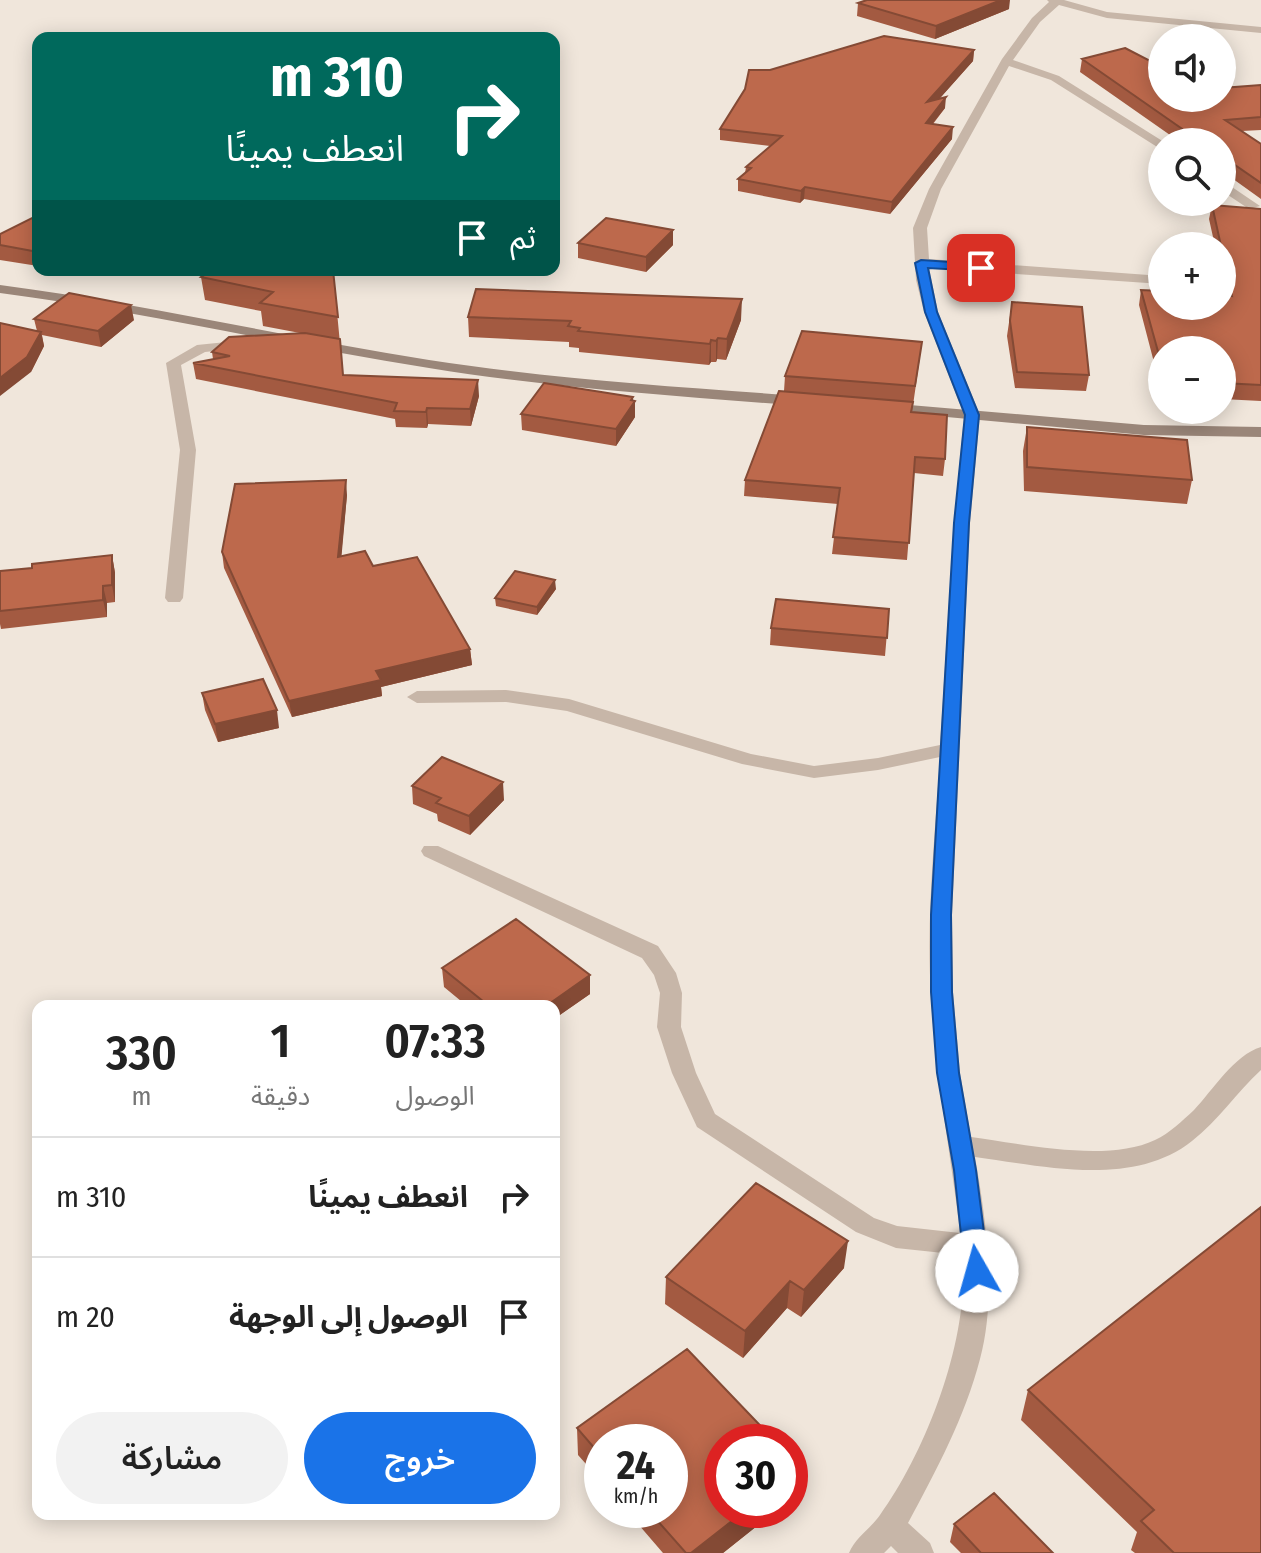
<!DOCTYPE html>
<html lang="ar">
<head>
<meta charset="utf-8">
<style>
  body { margin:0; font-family:"Fira Sans Condensed","Noto Sans Arabic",sans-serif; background:#f2f2f2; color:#222; direction:rtl; height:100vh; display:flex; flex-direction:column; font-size:30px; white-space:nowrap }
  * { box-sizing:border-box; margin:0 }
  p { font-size:26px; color:#767676 }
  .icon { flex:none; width:44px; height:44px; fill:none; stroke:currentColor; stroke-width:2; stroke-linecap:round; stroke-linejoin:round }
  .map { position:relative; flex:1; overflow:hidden; direction:ltr }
  .side { position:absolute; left:32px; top:1000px; width:528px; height:520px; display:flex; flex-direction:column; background:#fff; border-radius:16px; box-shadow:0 4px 20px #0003; direction:rtl }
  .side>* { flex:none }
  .hud { position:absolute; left:32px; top:32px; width:528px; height:244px; border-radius:16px; box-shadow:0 4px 20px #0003; direction:rtl; background:#00695c; color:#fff; overflow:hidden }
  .controls { position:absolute; left:1148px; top:24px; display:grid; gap:16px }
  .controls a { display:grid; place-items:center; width:88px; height:88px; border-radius:50%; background:#fff; box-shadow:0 4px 20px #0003; font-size:40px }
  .speed { position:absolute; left:584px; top:1424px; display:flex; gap:16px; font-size:40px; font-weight:700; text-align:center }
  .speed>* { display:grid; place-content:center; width:104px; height:104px; border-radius:50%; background:#fff; box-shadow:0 4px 20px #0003; line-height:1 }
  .speed small { font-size:20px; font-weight:400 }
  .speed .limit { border:12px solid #d22; background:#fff; color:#111 }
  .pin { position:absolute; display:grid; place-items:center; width:68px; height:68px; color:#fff; margin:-34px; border-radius:16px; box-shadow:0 4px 12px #0006 }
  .me { position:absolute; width:88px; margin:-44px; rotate:353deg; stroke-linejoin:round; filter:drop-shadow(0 0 6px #0008) }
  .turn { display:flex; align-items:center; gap:28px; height:168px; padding:0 24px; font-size:36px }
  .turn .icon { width:104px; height:104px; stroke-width:2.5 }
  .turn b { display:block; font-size:56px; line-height:68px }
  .then { display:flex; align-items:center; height:76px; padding:0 24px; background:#0003; gap:16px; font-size:30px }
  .eta { display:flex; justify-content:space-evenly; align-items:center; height:136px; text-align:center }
  .eta b { font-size:48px; font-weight:600; line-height:56px }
  .primary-button { display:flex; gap:16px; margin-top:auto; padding:16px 24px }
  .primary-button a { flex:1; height:92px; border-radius:48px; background:#1a73e8; color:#fff; font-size:32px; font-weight:600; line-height:92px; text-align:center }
  .primary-button a+a { background:#f2f2f2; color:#222 }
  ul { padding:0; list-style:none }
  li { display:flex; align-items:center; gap:24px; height:120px; padding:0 24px; border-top:2px solid #e0e0e0 }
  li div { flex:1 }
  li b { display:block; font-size:30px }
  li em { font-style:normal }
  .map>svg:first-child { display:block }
</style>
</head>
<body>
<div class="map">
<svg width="1261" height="1553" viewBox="0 0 1261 1553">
  <rect width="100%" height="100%" fill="#f0e6db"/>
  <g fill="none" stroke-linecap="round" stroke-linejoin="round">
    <path fill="#c7b6a8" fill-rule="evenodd" d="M1047 0H1064L1107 12 1261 27V33L1107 18 1059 5 1040 22 1013 60 1059 76 1164 142 1162 150 1051 80 1009 66 941 189 927 228 929 259 1162 276V284L929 268 938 312 980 415 970 523 952 915 953 992 960 1073 971 1137C1023 1144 1107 1163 1155 1140 1170 1133 1182 1121 1194 1110 1213 1090 1234 1055 1261 1047V1070C1237 1092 1218 1121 1192 1141 1133 1188 1043 1166 975 1157 986 1219 997 1297 980 1359 965 1417 936 1471 908 1523L930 1543 934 1553H898L891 1546 884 1553H849C856 1537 870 1529 880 1515 927 1450 971 1335 962 1255L896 1248 856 1232 697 1127 672 1073 657 1027 660 993 654 975 642 958 424 856 421 851 424 846H438L658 946 676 973 682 993 681 1027 696 1073 715 1114 874 1218 897 1226 960 1233C951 1153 935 1076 931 996 926 917 935 836 940 757L878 770 814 778 742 764 567 711 506 702 417 703 407 697 417 691 506 690 569 699 751 754 814 766 878 758 940 745 954 523 964 415 924 312 916 280 913 228 929 189 1002 59 1032 18 1049 2Z
      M1222 182 1226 183 1260 206 1249 209 1222 191Z
      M246 340 251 341V347L205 352 181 365 196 450 183 598 180 602H168L165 598 180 450 166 363 197 345Z"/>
    <path fill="#9a8679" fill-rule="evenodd" d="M0 285C144 304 286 337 429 360 552 379 677 387 802 396L810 401 802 406C677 396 552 388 429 368 285 345 144 312 0 293Z
      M886 403 1144 425 1261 427V437L1144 435 881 411V405Z"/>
  </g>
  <path fill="#a35a41" d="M858 3 1009 9 935 39 857 16Z
    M974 50 973 61 939 99 945 108 933 124 952 139 890 214 804 199 800 203 738 191V179L745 173 746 167 770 146 720 140V129L770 70Z
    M1082 59 1162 98 1261 85V130L1242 131 1261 144V199L1222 171V142H1180L1080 72Z
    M1212 205 1261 209V401L1222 399V350H1162V393L1139 305 1141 290 1225 295 1222 279V246H1215L1209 219Z
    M38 215V266L0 260V234Z
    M578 243 673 245 646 272 578 258Z
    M333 270 343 375 479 396 471 426 428 424 427 428 396 427 395 419 196 379 193 363 213 359 212 352 300 333 263 326 261 311 205 300 201 277Z
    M1012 302 1089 375 1086 391 1015 388 1007 336Z
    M468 317 741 320 726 360 717 359 716 362H711L709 365 579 352V348L569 347V342L469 337Z
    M34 319 134 320 101 347 42 335 44 346 31 372 37 331Z
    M920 357 912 412 945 459 943 476 914 473 907 560 832 554 838 504 744 496 745 480 784 391 785 376Z
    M633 400 635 417 616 446 522 430 521 414Z
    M1027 427 1192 480 1187 504 1024 491 1023 451Z
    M347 495 341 556 373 566 470 649 472 665 381 687 382 696 292 717 224 568 222 552Z
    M112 555 115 573V602L107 603V617L1 629 0 624V571L32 568Z
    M556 589 537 615 496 606 495 598Z
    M889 609 885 656 770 645 771 628Z
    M202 693 279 728 218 742 205 710Z
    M412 786 504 800 470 835 438 821 437 814 413 804Z
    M442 968 590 994 554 1019V1006H467L444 987Z
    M844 1268 801 1317 787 1308 743 1358 665 1304 666 1277Z
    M687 1349 776 1442H722V1510H777L723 1553H663L626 1510H670V1442H602V1482L578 1455 577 1428Z
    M1028 1390 1261 1553H1135L1131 1550 1137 1532 1021 1420Z
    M954 1524 1053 1553H961L950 1542Z"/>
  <path fill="#844a35" d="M1000 0H1010L1009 9 935 39 936 26Z
    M974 50 973 61 926 114 927 102Z
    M946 97 945 108 924 134 926 123Z
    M953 127 952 139 890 214 892 202Z
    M805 187 804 199 800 203 801 191Z
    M673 230V245L646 272V257Z
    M742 299 741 320 726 360 727 339Z
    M131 305 134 320 101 347 98 331Z
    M41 332 44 346 31 372 0 396V378Z
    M718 338 717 359 716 362V341Z
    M711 340V362L709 365 710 344Z
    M478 380 479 396 471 426 470 409Z
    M633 397V405L635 401V417L616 446V429Z
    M427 408 428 424 427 428 426 412Z
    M346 480 347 495 340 573 338 557Z
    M112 555 115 573V602L112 585Z
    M555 580 556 589 537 615V607Z
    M103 586 107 603V617L103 600Z
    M470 649 472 665 381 687 382 696 292 717 289 701 376 671Z
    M277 710 279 728 218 742 215 724Z
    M503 782 504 800 470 835 469 816Z
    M590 975V994L554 1019V1006H546Z
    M848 1241 844 1268 801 1317 804 1290Z
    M790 1281 787 1308 743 1358 745 1331Z
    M800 1468 798 1494 790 1500V1476Z
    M746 1510H777L723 1553H691Z"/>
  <path fill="#bd694c" stroke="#844a35" stroke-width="2" d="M867 0H1001L936 26 858 3Z
    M884 36 974 50 927 102 946 97 926 123 953 127 892 202 805 187 801 191 738 179 751 168 746 167 782 136 720 129 745 89 749 70H770Z
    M1125 48 1162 67V98H1222V88L1261 85V117L1225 120 1261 144V183L1222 156V142H1201L1082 59Z
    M1212 205 1261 209V385L1222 383V350H1162V366L1141 290 1162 291V306H1222V295L1232 296Z
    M38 215V252L0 245V234Z
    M606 218 673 230 646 257 578 243Z
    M211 270H333L338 317 260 303 273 292 201 277Z
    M476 289 742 299 727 339 718 338 716 341 711 340 710 344 578 331 580 328 568 326 571 321 468 317Z
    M69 293 131 305 98 331 34 319Z
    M1012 302 1082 307 1089 375 1017 372 1010 321Z
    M0 323 41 332 27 357 0 378Z
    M802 331 922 342 915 386 785 376Z
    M305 333 340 339 343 375 478 380 470 409 427 408 426 412 394 411 397 403 193 363 230 356 212 352 229 337Z
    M544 383 633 397 631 400 635 401 616 429 521 414Z
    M779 391 913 402 911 412 947 415 945 459 915 457 909 543 833 537 840 488 745 480Z
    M1027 427 1187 440 1192 480 1027 467Z
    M346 480 338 557 365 551 373 566 417 557 470 649 376 671 381 680 289 701 222 552 235 484Z
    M112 555V585L103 586V600L0 611V571L32 568V564Z
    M515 571 555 580 537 607 495 598Z
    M776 599 889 609 887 638 771 628Z
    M263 679 277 710 215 724 202 693Z
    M442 757 503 782 469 816 436 803 441 798 412 786Z
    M516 919 590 975 546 1006H489L442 968Z
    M756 1183 848 1241 804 1290 790 1281 745 1331 666 1277Z
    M1261 1207V1553H1174L1141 1521 1154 1510 1028 1390Z
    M687 1349 776 1442H722V1510H746L691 1553H686L648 1510H670V1442H602V1457L577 1428Z
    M790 1457 800 1468 790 1476Z
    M994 1493 1053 1553H981L954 1524Z"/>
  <path fill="#1a73e8" stroke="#114b97" stroke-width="2" d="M921 260 981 264 987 268 981 271 928 268 937 312 979 415 969 523 951 915 952 992 959 1073 976 1170 989 1271 986 1278 977 1281 969 1278 965 1271 954 1170 937 1073 931 992V915L954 523 965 415 925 312 915 263Z"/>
</svg>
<div class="controls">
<a><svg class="icon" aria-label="sound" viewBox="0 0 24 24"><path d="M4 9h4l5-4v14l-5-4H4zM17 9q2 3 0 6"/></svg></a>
<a><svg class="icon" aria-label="search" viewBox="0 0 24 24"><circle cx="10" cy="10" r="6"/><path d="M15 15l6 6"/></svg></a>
<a>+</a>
<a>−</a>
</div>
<div class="speed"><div>24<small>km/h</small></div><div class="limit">30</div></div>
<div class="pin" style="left:981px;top:268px;background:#d93025"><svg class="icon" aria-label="arrive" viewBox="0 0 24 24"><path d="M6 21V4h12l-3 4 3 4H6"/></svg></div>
<svg class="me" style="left:977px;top:1271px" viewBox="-20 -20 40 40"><circle r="19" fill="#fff"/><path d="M0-13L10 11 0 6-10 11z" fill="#1a73e8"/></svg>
<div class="hud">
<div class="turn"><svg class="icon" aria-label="right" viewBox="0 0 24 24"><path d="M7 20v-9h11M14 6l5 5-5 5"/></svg><div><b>310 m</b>انعطف يمينًا</div></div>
<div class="then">ثم<svg class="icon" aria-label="arrive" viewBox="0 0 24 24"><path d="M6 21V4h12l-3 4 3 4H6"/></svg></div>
</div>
<section class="side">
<div class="eta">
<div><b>07:33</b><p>الوصول</p></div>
<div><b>1</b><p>دقيقة</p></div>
<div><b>330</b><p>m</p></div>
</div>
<ul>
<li><svg class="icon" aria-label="right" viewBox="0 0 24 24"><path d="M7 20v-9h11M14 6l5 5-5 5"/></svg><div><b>انعطف يمينًا</b></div><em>310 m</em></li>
<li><svg class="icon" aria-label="arrive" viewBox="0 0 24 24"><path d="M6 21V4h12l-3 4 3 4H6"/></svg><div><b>الوصول إلى الوجهة</b></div><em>20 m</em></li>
</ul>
<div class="primary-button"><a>خروج</a><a>مشاركة</a></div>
</section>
</div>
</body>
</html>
